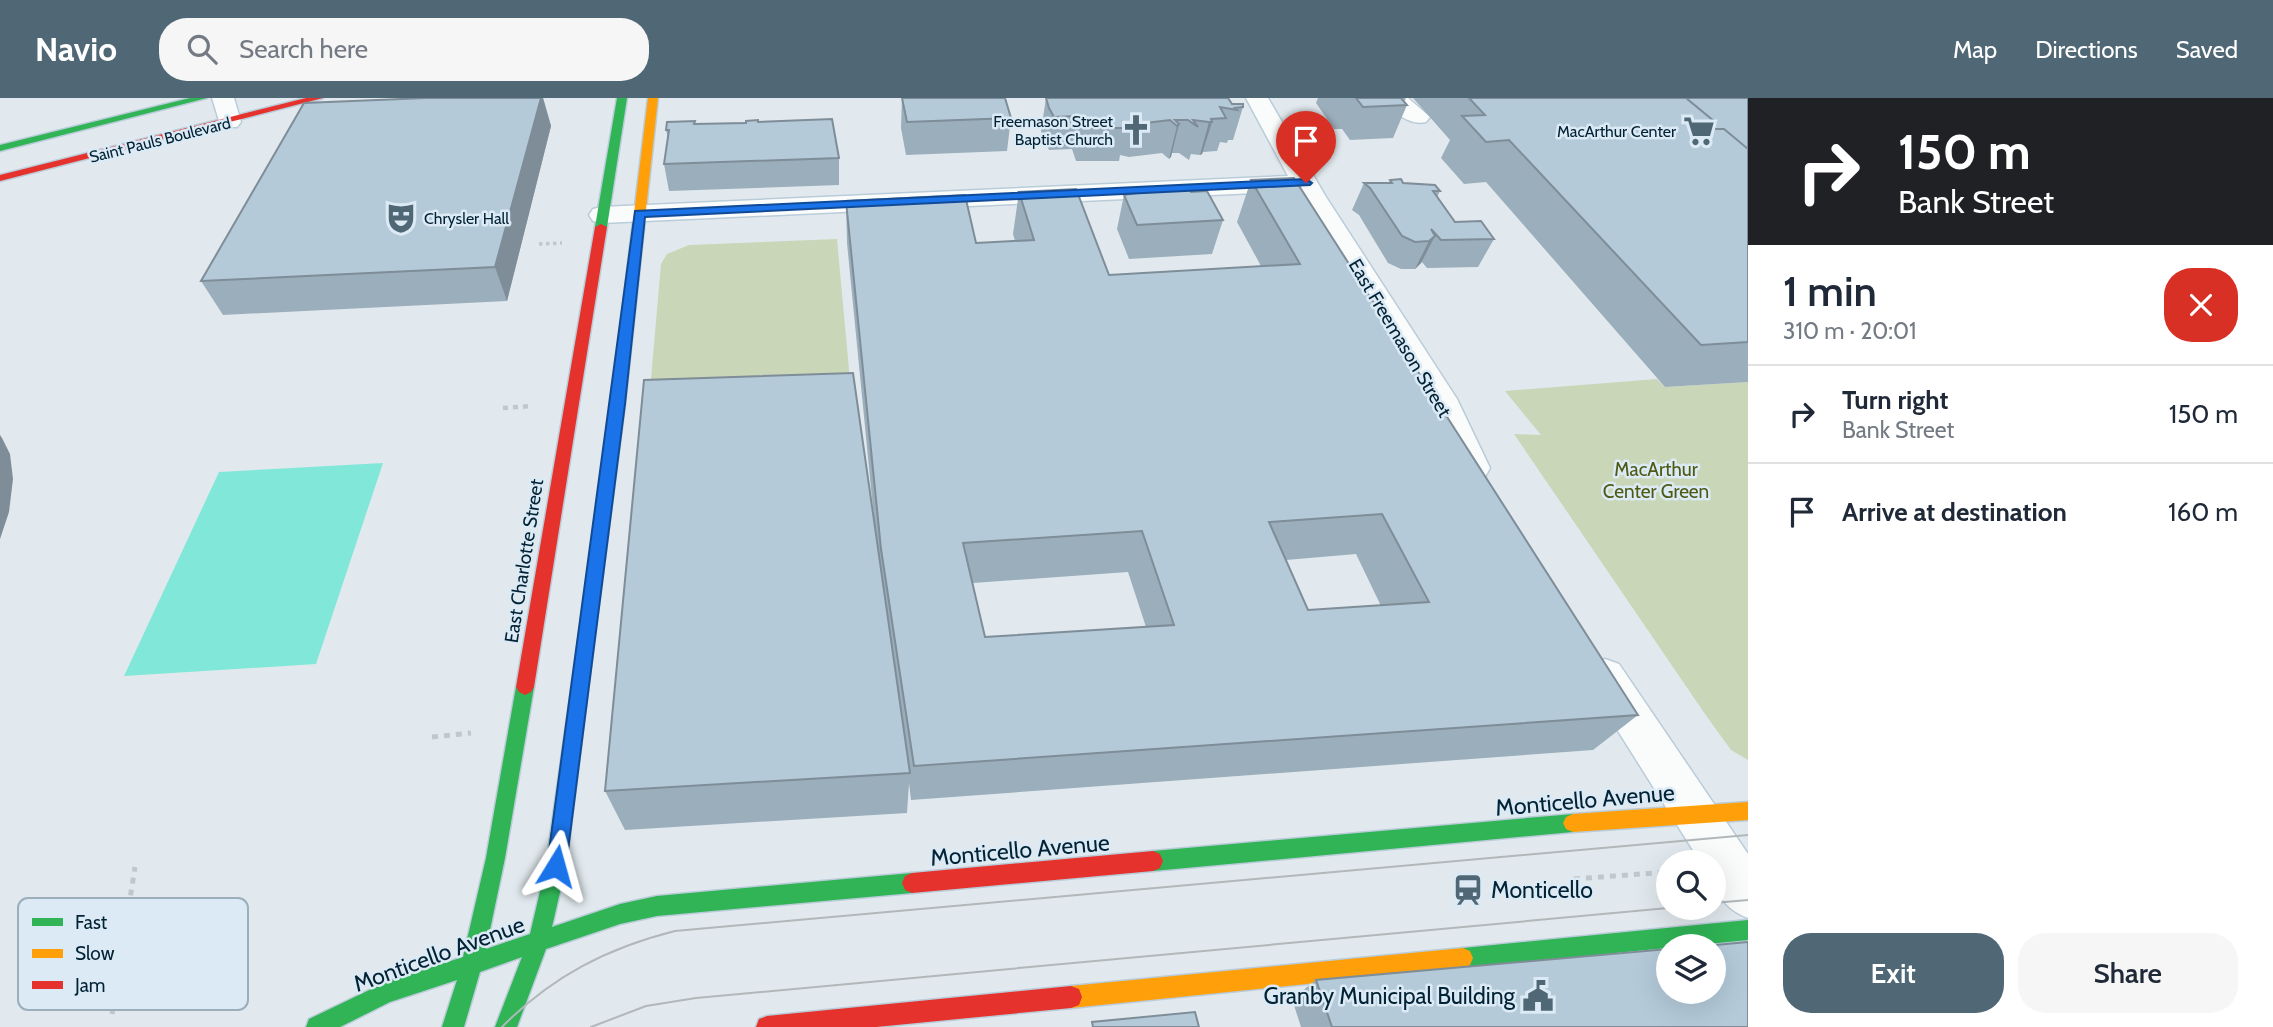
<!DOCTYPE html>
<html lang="en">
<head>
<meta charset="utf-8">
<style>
  body { margin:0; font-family:Cabin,sans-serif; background:#f6f6f7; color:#1f2937; height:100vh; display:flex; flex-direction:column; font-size:26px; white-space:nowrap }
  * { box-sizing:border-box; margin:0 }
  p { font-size:23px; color:#747a83 }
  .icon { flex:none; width:38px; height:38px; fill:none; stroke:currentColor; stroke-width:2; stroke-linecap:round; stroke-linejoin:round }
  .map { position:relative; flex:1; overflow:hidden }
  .side { display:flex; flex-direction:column; background:#fff; width:525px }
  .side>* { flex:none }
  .guide { background:#202124; color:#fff; overflow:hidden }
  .controls { position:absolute; left:1656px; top:752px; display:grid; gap:14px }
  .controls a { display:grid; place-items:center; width:70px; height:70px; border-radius:50%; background:#fff; box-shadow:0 7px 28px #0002; font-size:35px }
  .pin { position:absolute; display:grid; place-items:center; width:60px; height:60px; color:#fff; margin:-72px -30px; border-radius:50% 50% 50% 0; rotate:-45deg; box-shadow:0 0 7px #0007 }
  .pin .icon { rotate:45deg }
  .me { position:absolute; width:77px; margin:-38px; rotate:8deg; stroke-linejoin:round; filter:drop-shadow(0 0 5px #0008) }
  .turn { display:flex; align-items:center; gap:24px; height:147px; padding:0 35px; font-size:32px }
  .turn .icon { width:91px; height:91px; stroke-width:2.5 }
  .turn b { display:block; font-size:49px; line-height:60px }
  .round { display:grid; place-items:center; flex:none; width:74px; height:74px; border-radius:28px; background:#f6f6f7 }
  .head { display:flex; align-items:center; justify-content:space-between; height:119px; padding:0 35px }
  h1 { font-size:42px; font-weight:600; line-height:52px }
  .cta { display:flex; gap:14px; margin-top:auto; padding:14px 35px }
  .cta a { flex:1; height:80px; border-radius:28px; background:#506876; color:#fff; font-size:28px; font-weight:600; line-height:80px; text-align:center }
  .cta a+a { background:#f6f6f7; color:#1f2937 }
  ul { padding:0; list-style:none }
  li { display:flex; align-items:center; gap:21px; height:98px; padding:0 35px; border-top:2px solid #e0e1e3 }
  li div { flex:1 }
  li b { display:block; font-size:26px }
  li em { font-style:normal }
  header { display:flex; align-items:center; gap:42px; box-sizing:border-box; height:98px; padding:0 35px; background:#506876; color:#fff }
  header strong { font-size:33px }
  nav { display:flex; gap:38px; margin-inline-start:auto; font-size:24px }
  .search { width:490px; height:63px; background:#f6f6f7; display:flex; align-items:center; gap:18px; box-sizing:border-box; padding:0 24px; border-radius:28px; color:#747a83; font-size:26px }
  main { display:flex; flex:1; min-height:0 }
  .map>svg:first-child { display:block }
</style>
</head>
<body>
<header>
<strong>Navio</strong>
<div class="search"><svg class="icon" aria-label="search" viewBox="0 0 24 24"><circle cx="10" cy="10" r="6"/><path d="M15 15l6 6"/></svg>Search here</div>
<nav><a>Map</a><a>Directions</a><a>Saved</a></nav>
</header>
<main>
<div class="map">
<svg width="1748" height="929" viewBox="0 0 1748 929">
  <rect width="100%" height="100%" fill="#e1e9ee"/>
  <path fill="#cad6b8" d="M837 141 853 315 647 326 661 166 667 156 689 147Z
    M1657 281 1665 289 1748 284V662L1731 652 1705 616 1514 336 1541 337 1505 293Z"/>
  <path fill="#81e7d8" d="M383 365 316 566 124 578 219 374Z"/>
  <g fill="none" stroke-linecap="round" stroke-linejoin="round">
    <defs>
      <path id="street" d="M212 0H234L241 24 237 29H221Z
        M1246 0H1268L1326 99 1457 301 1490 370 1485 379 1473 382 1461 379 1441 342 1425 301 1297 93 602 125 593 123 589 117 593 111 602 109 1288 78Z
        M1383 0H1408L1430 19 1426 24C1410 28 1392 14 1383 0Z
        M1605 561 1619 566 1748 756V820C1722 810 1713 792 1713 765H1701L1591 590 1585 578 1591 566Z"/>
      <path id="fast" d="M190 0H207L0 53V47Z
        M617 0H627L607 129 601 132 595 129Z
        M588 522 594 524 596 529 566 768 552 829 620 806 657 798 912 775 919 778 922 785 919 792 912 795 657 818 620 826 546 851 517 929H495L522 859 480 874 464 929H442L457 882 390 904 340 929H306L309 921 386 884 463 859 486 760 516 589 519 584 525 581 531 584 534 589 505 760 486 851 530 836 546 768 580 529 582 524Z
        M1573 716 1580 719 1583 725 1580 731 1573 734 1153 773 1146 770 1143 763 1146 756 1153 753Z
        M1748 822V842L1463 870 1456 867 1453 860 1456 853 1463 850Z"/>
      <path id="slow" d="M648 0H658L625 306 596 529 594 534 588 536 582 534 580 529 611 306Z
        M1748 704V722L1573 734 1566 731 1563 725 1566 719 1573 716Z
        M1463 850 1470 853 1473 860 1470 867 1463 870 1071 910 1063 907 1060 899 1063 891 1071 888Z"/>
      <path id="jam" d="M306 0H323L0 83V77Z
        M601 126 607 129 534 589 531 594 525 597 519 594 516 589 595 129Z
        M1153 753 1160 756 1163 763 1160 770 1153 773 912 795 905 792 902 785 905 778 912 775Z
        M1071 888 1079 891 1082 899 1079 907 1071 910 876 929H756L759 921 767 918Z"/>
    </defs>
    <use href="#street" stroke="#baccd9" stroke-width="3"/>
    <use href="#fast" stroke="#baccd9" stroke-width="3"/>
    <use href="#slow" stroke="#baccd9" stroke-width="3"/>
    <use href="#jam" stroke="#baccd9" stroke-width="3"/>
    <path stroke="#c1c8cc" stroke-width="3.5" stroke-dasharray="3.5 3.5" stroke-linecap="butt" d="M539 146 562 145"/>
    <path stroke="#c1c8cc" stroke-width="4.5" stroke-dasharray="5 5" stroke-linecap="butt" d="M503 310 533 308"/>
    <path stroke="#c1c8cc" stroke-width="5" stroke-dasharray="6 6" stroke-linecap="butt" d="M432 639 471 635
      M1574 781 1668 774
      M112 916 135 769"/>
    <use href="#street" fill="#fafcfc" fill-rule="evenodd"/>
    <use href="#fast" fill="#30b455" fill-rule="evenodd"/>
    <use href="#slow" fill="#ff9f0a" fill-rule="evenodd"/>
    <use href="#jam" fill="#e5322d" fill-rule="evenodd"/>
    <path stroke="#b2b7ba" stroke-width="2" d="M1713 805 1748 802
      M502 929C551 879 607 850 675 833L1748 737
      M591 929 646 908 696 900 1668 810"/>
  </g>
  <path fill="#9baebb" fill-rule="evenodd" d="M426 0H543L551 28 507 203 223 217 201 183Z
    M902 0 1011 20 1007 53 906 57 901 30Z
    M1046 0 1243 9 1233 42H1228L1227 45 1220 44 1217 53 1203 54 1202 56 1200 57 1191 56 1189 62 1179 55H1172L1169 61 1162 55 1129 59 1120 57 1119 63H1076L1072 51 1049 52 1044 42 1041 33Z
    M1318 0H1406L1404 4 1407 7 1393 40 1350 42 1342 31H1334L1316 5Z
    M1413 0H1748V284L1665 289 1486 84 1464 86 1441 60 1450 42Z
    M758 24 839 60V87L669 93 664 66 668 40 666 32 696 26Z
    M1251 82 1638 617 1593 652 911 702 909 685 907 715 625 732 605 693 876 441 847 145 846 103 976 145 1015 143 1013 136 1019 94 1109 177 1261 168 1237 124ZM1356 456 1381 508 1308 512 1286 462ZM1128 474 1146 529 985 539 973 485Z
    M1390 82 1440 93 1437 99 1455 124 1494 141 1478 169 1427 170 1422 164 1415 171H1401L1388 165 1359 117 1352 112 1364 85H1389Z
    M1149 90 1178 92 1191 94 1223 122 1212 156 1129 161 1117 131 1124 97 1148 94Z
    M1316 882 1748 929H1301L1292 901Z"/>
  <path fill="#7e8d98" d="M541 0H543L551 28 507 203 495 169Z
    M1209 24H1212L1202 56 1200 57Z
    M1179 26 1171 59 1169 61 1177 28Z
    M1435 138 1421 165 1415 171 1429 143Z
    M0 337 2 340 10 356 13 381 9 414 0 441Z"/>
  <path fill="#b4cad9" stroke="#7e8d98" stroke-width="2" fill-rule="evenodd" d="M426 0H541L495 169 201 183 304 5Z
    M902 0H1005L1011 20 907 24Z
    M1046 0H1228L1232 6H1243V9L1235 10 1237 12 1220 9 1226 20 1211 21 1212 24H1209L1193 22 1198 29 1188 22H1175L1179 26 1177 28 1170 22 1137 26 1123 24 1126 30H1081L1078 18 1054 19 1049 10Z
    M1356 0H1401L1407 7 1363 9Z
    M1469 0H1686L1715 24 1703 25 1712 31H1724L1748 51V244L1701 247 1509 42 1486 44 1462 18 1485 17Z
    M1686 0H1748V51L1724 31H1712L1710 30 1715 24Z
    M832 21 839 60 664 66 669 32H666L667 24 695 23 694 26 746 25V23L758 22V24Z
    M1294 80 1638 617 914 668 881 451 846 103 965 97 976 145 1034 142 1019 94 1076 91 1109 177 1300 166 1251 82ZM1382 416 1429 504 1308 512 1269 424ZM1142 433 1174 527 985 539 963 445Z
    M1401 81 1403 85 1435 87 1440 93H1433L1455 124 1481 123 1494 141 1441 142 1431 131 1435 138 1429 143 1415 144 1402 138 1370 90 1364 85H1392L1390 82Z
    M1176 89 1178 92 1190 91 1191 94 1207 93 1223 122 1137 127 1124 97 1150 93 1149 90Z
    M853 275 910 675 605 693 644 282Z
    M1748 844V929H1332L1316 882 1668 851V894H1713V849H1694Z
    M1195 914 1199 929H1093L1092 924Z"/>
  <path fill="#1a73e8" stroke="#114b97" stroke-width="2" d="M1306 81 1312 85 1310 87 645 119 625 306 566 768 564 775 556 777 549 775 547 768 635 113Z"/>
  <defs>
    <symbol id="church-bare" viewBox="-9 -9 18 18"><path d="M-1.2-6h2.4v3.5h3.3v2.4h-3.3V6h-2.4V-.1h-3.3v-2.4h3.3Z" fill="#506876" stroke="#dbeaf4" stroke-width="2.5" paint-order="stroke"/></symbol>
    <symbol id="supermarket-bare" viewBox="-9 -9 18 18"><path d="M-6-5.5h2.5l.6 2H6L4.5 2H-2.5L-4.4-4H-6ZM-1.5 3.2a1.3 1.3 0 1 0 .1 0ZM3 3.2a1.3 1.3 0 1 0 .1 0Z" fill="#506876" stroke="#dbeaf4" stroke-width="2.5" paint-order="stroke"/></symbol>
    <symbol id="theatre-bare" viewBox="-9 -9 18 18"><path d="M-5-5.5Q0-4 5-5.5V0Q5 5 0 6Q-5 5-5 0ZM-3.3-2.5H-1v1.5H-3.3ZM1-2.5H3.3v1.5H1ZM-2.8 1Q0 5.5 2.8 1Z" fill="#506876" stroke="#dbeaf4" stroke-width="2.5" paint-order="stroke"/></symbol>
    <symbol id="station-bare" viewBox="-9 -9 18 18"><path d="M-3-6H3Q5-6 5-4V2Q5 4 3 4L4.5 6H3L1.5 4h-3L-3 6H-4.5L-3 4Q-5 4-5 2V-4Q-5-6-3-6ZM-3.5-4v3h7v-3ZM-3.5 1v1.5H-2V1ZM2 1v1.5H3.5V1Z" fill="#506876" stroke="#dbeaf4" stroke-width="2.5" paint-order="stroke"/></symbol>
    <symbol id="civic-bare" viewBox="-9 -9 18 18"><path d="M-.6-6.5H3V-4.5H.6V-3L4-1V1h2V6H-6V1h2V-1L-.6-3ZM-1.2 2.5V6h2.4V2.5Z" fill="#506876" stroke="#dbeaf4" stroke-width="2.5" paint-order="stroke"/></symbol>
  </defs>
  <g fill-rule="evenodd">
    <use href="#church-bare" x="1114" y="10" width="44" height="44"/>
    <use href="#supermarket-bare" x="1677" y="11" width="44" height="44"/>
    <use href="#theatre-bare" x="379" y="98" width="44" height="44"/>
    <use href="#station-bare" x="1446" y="770" width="44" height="44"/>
    <use href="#civic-bare" x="1516" y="876" width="44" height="44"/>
  </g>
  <g text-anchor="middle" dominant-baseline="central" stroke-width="5" stroke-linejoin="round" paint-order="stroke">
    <g font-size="16" fill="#022235" stroke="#dbeaf4" text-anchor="end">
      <text x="1113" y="23">Freemason Street<tspan x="1113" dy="18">Baptist Church</tspan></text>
      <text x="1676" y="33">MacArthur Center</text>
      <text x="424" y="120" text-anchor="start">Chrysler Hall</text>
    </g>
    <g font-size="16" fill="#022235" stroke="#dbeaf4">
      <text transform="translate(160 42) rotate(-14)">Saint Pauls Boulevard</text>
    </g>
    <g font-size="19" fill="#022235" stroke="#dbeaf4">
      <text transform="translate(1400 240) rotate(59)">East Freemason Street</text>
      <text transform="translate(524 463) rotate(-81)">East Charlotte Street</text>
    </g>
    <g font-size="19" fill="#4e5a13" stroke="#dbeaf4">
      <text x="1656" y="371">MacArthur<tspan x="1656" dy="22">Center Green</tspan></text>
    </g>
    <g font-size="23" fill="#022235" stroke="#dbeaf4">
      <text transform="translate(1585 702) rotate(-5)">Monticello Avenue</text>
      <text transform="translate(1020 752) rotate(-5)">Monticello Avenue</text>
      <text transform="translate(439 856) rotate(-20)">Monticello Avenue</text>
    </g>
    <g font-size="23" fill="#022235" stroke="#dbeaf4" text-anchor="start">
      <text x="1491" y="792">Monticello</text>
      <text x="1515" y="898" text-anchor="end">Granby Municipal Building</text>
    </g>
  </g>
  <rect x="18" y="800" width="230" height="112" rx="10" fill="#dbeaf4" stroke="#9aaebb" stroke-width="2"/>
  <rect x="32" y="820" width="31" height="8" fill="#30b455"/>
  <rect x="32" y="851" width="31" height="9" fill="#ff9f0a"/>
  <rect x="32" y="883" width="31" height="8" fill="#e5322d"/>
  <g font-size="19" fill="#022235">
    <text x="75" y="831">Fast</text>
    <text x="75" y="862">Slow</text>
    <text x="75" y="894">Jam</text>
  </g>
</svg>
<div class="controls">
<a><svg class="icon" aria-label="search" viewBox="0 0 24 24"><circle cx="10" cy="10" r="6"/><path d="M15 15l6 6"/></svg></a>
<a><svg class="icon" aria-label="layers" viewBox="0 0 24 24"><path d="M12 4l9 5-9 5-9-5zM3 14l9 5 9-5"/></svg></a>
</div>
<div class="pin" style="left:1306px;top:85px;background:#d93025"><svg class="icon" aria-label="arrive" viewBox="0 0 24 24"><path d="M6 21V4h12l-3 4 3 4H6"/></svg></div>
<svg class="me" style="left:556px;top:768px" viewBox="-20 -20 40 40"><path d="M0-17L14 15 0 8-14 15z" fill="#1a73e8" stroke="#fff" stroke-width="4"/></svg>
</div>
<section class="side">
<div class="guide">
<div class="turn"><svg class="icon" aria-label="right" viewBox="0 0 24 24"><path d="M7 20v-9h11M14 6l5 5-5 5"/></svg><div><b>150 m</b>Bank Street</div></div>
</div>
<div class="head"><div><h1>1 min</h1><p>310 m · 20:01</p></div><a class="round" style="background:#d93025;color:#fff"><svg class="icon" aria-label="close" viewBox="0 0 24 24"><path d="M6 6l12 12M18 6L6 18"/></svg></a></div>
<ul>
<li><svg class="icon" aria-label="right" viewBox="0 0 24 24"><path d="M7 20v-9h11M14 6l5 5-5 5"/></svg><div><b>Turn right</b><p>Bank Street</p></div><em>150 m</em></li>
<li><svg class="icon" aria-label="arrive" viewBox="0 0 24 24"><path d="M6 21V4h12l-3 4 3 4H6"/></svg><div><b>Arrive at destination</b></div><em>160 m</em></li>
</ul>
<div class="cta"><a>Exit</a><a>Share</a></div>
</section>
</main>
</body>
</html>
